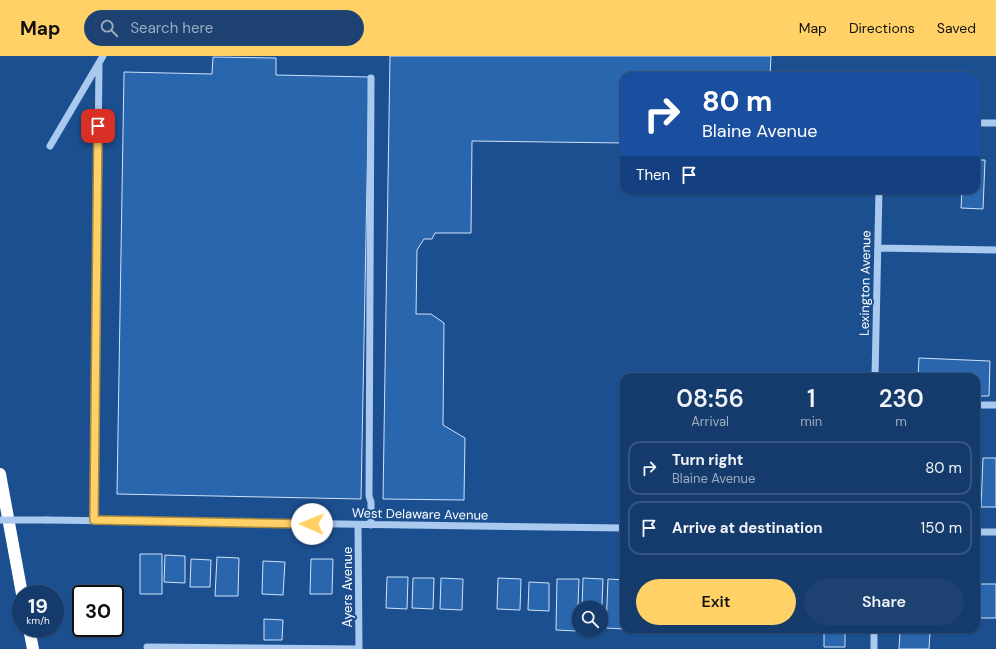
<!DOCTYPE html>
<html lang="en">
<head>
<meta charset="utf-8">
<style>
  body { margin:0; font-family:"DM Sans",sans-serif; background:#1d4271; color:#f1f3f6; height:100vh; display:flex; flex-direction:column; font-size:15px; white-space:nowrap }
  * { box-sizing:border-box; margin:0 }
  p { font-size:13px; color:#9dadc1 }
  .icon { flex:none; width:22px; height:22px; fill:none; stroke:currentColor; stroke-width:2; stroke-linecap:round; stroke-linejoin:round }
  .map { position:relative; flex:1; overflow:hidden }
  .panel { position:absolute; left:620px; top:317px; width:360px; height:260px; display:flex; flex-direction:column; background:#143b6b; border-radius:12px; box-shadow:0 1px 3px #0004,0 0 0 1px #33557e }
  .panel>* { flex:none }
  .top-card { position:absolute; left:620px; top:16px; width:360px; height:122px; border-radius:12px; box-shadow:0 1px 3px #0004,0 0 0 1px #33557e; background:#1a4fa0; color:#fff; overflow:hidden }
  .fabs { position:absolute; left:572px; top:545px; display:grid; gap:8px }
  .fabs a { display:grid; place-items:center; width:36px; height:36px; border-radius:50%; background:#143b6b; box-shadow:0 1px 3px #0004,0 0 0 1px #33557e; font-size:20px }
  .speed { position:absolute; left:12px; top:529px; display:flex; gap:8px; font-size:20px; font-weight:700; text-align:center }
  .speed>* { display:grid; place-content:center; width:52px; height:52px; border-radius:50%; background:#143b6b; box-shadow:0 1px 3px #0004,0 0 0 1px #33557e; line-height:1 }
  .speed small { font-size:10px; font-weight:400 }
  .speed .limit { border:2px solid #111; border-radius:6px; background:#fff; color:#111 }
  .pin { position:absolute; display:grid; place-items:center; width:34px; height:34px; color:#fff; margin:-17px; border-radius:8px; box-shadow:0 2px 6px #0006 }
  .me { position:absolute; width:44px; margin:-22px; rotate:271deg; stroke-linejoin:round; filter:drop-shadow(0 0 3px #0008) }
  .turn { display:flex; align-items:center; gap:14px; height:84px; padding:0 16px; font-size:18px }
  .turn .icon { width:52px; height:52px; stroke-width:2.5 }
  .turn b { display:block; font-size:28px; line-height:34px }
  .then { display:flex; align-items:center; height:38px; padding:0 16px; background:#0003; gap:8px; font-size:15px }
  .eta { display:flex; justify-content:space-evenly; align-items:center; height:68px; text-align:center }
  .eta b { font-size:24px; font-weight:600; line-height:28px }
  .action { display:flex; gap:8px; margin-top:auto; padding:8px 16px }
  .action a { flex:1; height:46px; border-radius:24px; background:#ffd166; color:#111; font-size:16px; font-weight:600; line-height:46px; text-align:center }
  .action a+a { background:#1d4271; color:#f1f3f6 }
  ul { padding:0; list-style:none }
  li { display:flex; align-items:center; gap:12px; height:54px; margin:0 8px 6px; padding:0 8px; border:2px solid #33557e; border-radius:12px }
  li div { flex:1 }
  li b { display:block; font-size:15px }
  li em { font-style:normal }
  header { display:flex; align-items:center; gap:24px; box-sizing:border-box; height:56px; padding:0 20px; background:#ffd166; color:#111 }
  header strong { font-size:19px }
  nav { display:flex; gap:22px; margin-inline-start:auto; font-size:14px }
  .search { width:280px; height:36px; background:#1d4271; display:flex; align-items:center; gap:10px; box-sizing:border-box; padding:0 14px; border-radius:22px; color:#9dadc1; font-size:15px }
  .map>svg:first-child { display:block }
</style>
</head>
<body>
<header>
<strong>Map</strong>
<div class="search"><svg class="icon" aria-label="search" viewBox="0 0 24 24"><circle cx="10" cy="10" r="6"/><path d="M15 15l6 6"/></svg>Search here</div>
<nav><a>Map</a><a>Directions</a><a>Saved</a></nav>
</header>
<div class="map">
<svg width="996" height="593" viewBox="0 0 996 593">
  <rect width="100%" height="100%" fill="#1b4f8f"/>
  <path fill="#2a66ad" stroke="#cfe3fa" d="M390 0H771L770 20H624V87L472 85 471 177H435L432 183H424L417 194 416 258H431L444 267 443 369 465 382 464 444 383 443Z
    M213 1 276 2V19L369 21 361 443 117 438 124 16 212 18Z
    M976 104H985L983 153 961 152 962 134H976Z
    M919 302 990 305 989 340H976V321H918Z
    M983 402H996V451H981Z
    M976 412H980L979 441H976Z
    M140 498H162V538H140Z
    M165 499 185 500V527L164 526Z
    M217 501 239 502 238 540H215Z
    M191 503 211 504 210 531H190Z
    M311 503H333L332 538H310Z
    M263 505 285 506 283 539 262 538Z
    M387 521H408L407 553 386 552Z
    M413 522H434L433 553 412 552Z
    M441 522 463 523 462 554 440 553Z
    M498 522 521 523 520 554 497 553Z
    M583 522 603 523 601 574H591H601V552H582Z
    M557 523H579L577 575 556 574Z
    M608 523 624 524V573L606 572Z
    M529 526 549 527V555L528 554Z
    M979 528H996V562H978Z
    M264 563 283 564 282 584H264Z
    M824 574H845V591H824Z
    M900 575 930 576 929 593H899Z"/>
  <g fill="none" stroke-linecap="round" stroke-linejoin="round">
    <path stroke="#a9c9ee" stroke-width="7" d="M371 22 369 440 371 446V469
      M976 67H996
      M50 90 103 0
      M878 192 996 194
      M875 321 879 134
      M976 349H996
      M47 464 624 472
      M94 465 99 8
      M976 476H996
      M874 573V593
      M147 591 359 593 358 469"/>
    <path stroke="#fff" stroke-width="12" d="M0 418 22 538
      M29 572 33 593"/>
    <path stroke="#a9c9ee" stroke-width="7" d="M0 464H47"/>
  </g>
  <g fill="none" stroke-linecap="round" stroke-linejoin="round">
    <defs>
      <path id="route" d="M98 70 94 464 312 468"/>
    </defs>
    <use href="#route" stroke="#a68842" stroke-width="10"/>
    <use href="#route" stroke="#ffd166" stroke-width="7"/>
  </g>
  <g text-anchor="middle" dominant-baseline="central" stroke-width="4" stroke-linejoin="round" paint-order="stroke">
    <g font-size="13" fill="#fff" stroke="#1b4f8f">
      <text transform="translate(865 227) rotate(-89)">Lexington Avenue</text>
      <text transform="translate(420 458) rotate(1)">West Delaware Avenue</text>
      <text transform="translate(347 531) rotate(-90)">Ayers Avenue</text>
    </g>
  </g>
</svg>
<div class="fabs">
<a><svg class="icon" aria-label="search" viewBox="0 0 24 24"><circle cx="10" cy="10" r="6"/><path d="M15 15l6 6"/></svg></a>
</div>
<div class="speed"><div>19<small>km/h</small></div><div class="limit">30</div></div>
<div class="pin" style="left:98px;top:70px;background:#d93025"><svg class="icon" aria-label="arrive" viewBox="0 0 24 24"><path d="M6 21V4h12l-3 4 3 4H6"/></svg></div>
<svg class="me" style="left:312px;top:468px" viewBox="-20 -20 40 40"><circle r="19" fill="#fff"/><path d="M0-13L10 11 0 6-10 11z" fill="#ffd166"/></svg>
<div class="top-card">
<div class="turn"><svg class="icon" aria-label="right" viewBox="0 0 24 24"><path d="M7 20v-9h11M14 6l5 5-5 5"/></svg><div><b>80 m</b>Blaine Avenue</div></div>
<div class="then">Then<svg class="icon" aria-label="arrive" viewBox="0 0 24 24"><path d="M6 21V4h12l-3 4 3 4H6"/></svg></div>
</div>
<section class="panel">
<div class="eta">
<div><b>08:56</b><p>Arrival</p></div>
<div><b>1</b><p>min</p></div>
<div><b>230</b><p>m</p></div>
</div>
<ul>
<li><svg class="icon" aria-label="right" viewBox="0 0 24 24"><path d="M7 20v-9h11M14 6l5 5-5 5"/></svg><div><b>Turn right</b><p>Blaine Avenue</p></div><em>80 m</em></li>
<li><svg class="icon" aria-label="arrive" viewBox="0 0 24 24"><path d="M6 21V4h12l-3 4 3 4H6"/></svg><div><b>Arrive at destination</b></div><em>150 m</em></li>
</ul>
<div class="action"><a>Exit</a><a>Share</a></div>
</section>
</div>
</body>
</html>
